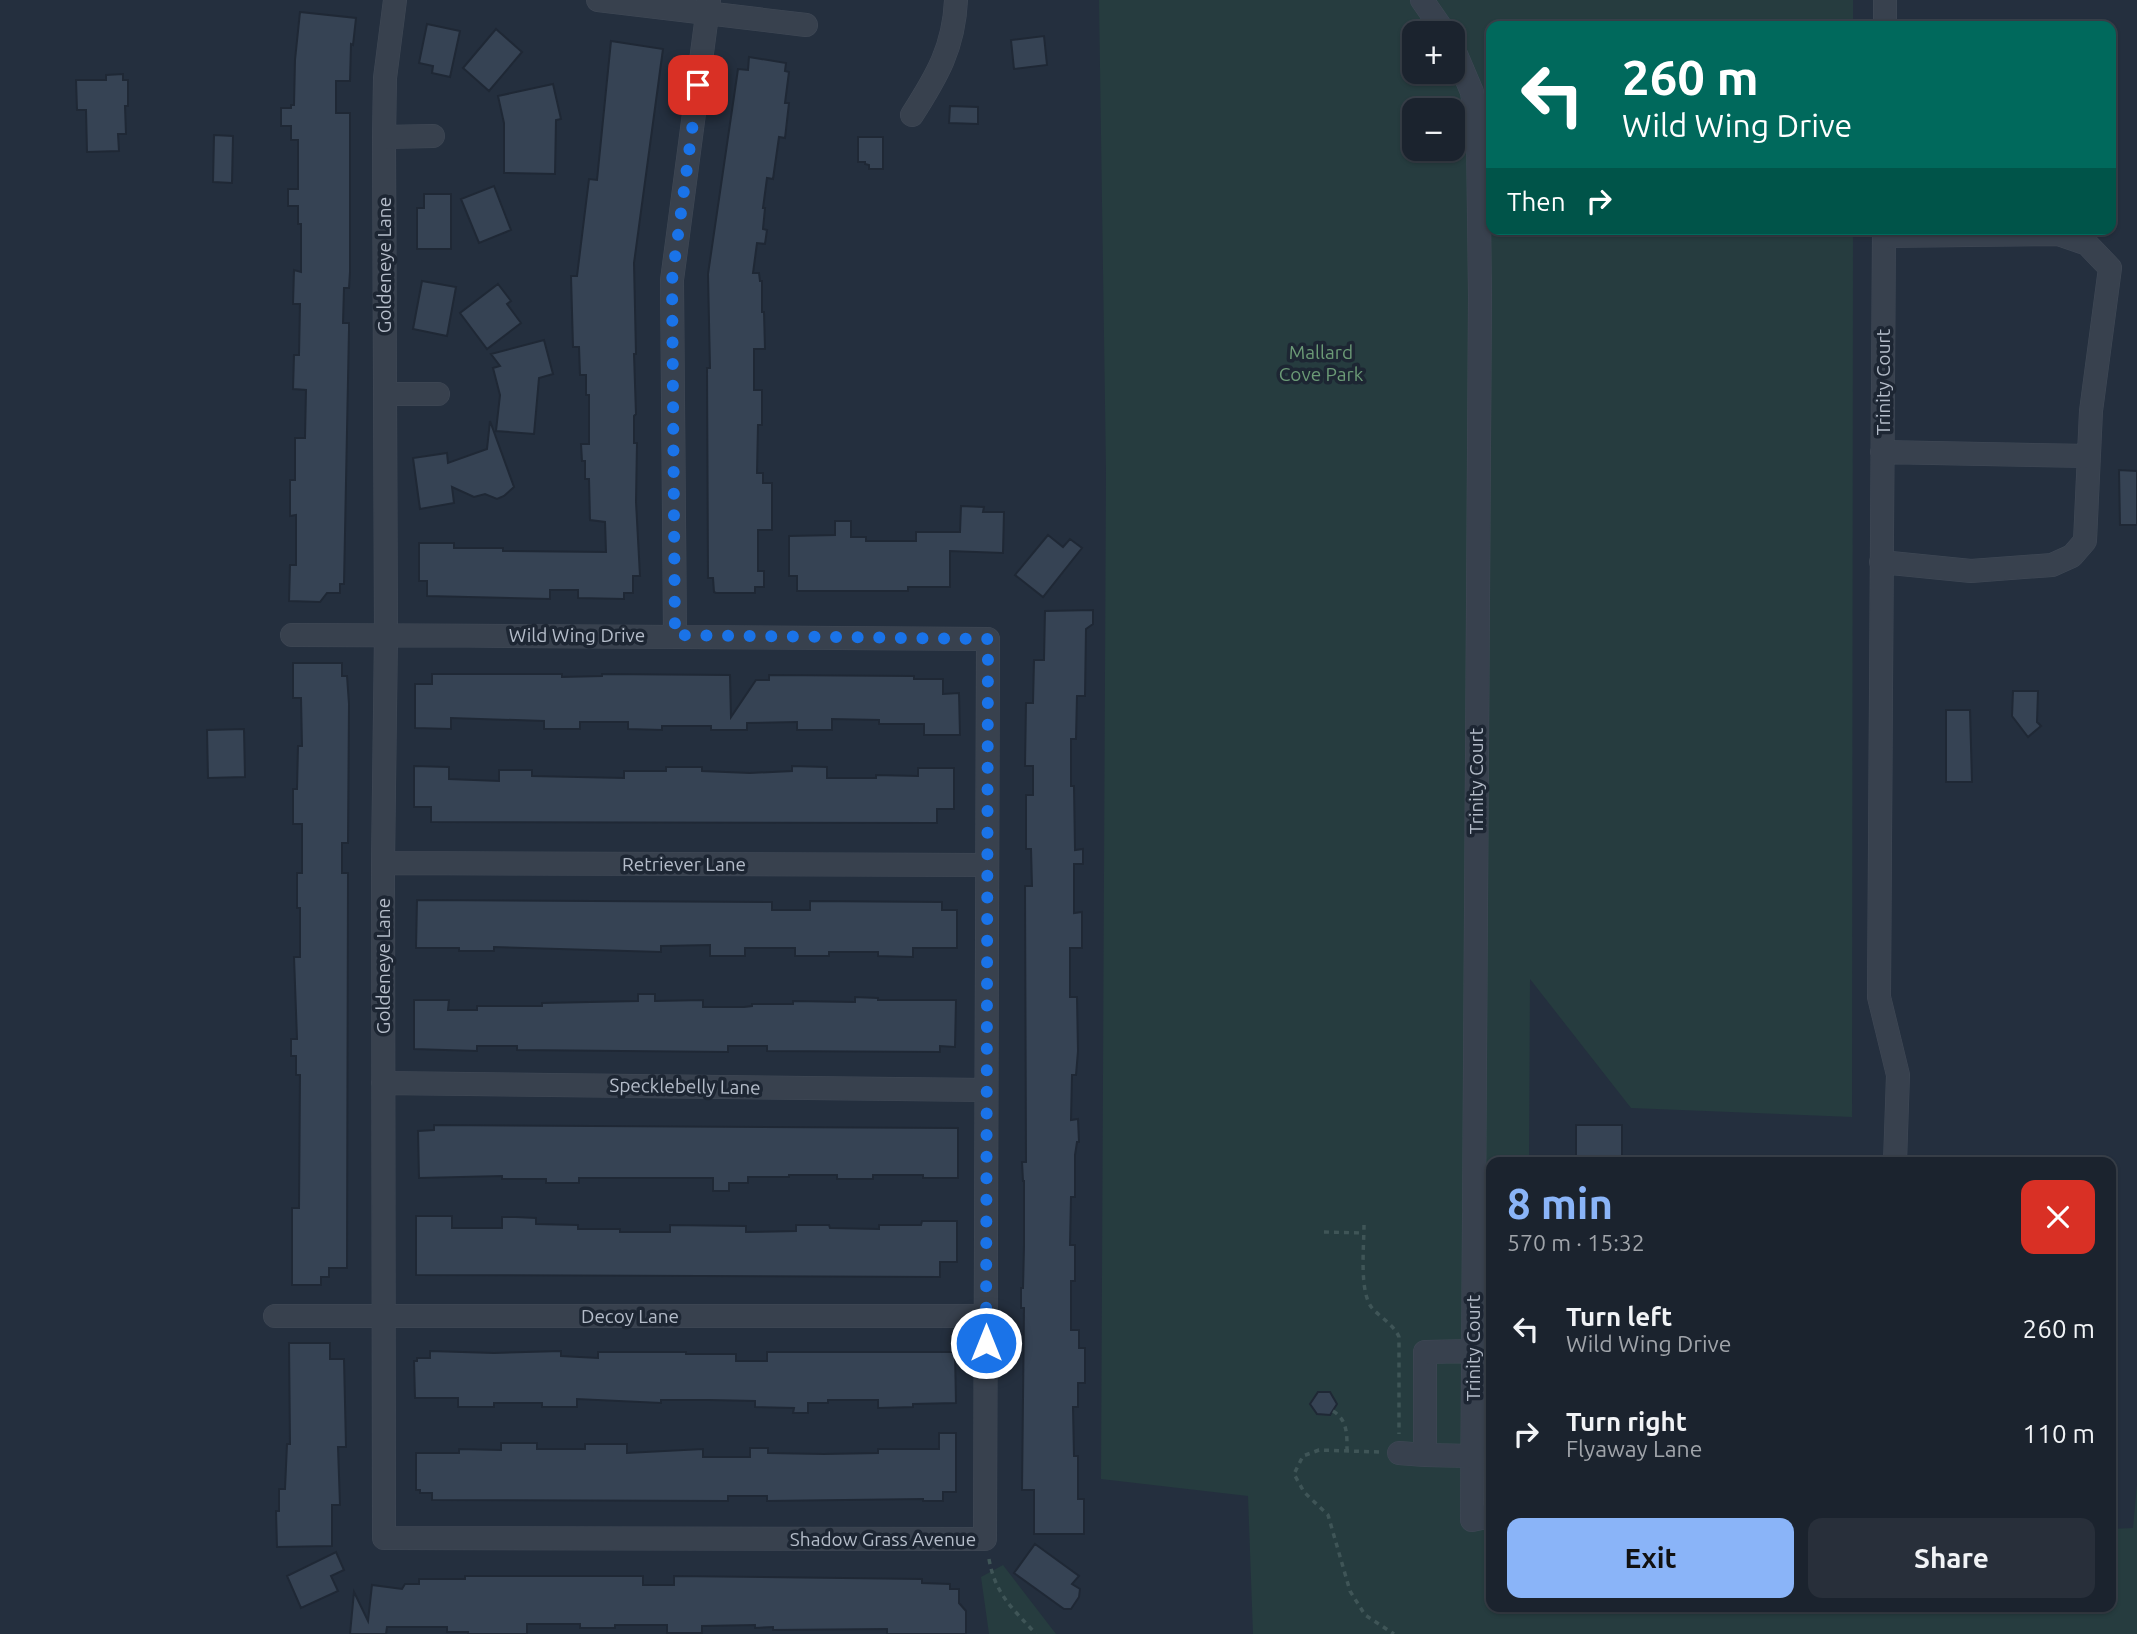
<!DOCTYPE html>
<html lang="en">
<head>
<meta charset="utf-8">
<style>
  body { margin:0; font-family:Ubuntu,sans-serif; background:#282f3a; color:#f1f3f6; height:100vh; display:flex; flex-direction:column; font-size:26px; white-space:nowrap }
  * { box-sizing:border-box; margin:0 }
  p { font-size:23px; color:#a0a4aa }
  .icon { flex:none; width:38px; height:38px; fill:none; stroke:currentColor; stroke-width:2; stroke-linecap:round; stroke-linejoin:round }
  .map { position:relative; flex:1; overflow:hidden }
  .sheet { position:absolute; left:1486px; top:1157px; width:630px; height:455px; display:flex; flex-direction:column; background:#1b232e; border-radius:14px; box-shadow:0 2px 5px #0004,0 0 0 2px #39404a }
  .sheet>* { flex:none }
  .banner { position:absolute; left:1486px; top:21px; width:630px; height:214px; border-radius:14px; box-shadow:0 2px 5px #0004,0 0 0 2px #39404a; background:#00695c; color:#fff; overflow:hidden }
  .buttons { position:absolute; left:1402px; top:21px; display:grid; gap:14px }
  .buttons a { display:grid; place-items:center; width:63px; height:63px; border-radius:14px; background:#1b232e; box-shadow:0 2px 5px #0004,0 0 0 2px #39404a; font-size:35px }
  .pin { position:absolute; display:grid; place-items:center; width:60px; height:60px; color:#fff; margin:-30px; border-radius:14px; box-shadow:0 4px 10px #0006 }
  .me { position:absolute; width:77px; margin:-38px; rotate:0deg; stroke-linejoin:round; filter:drop-shadow(0 0 5px #0008) }
  .turn { display:flex; align-items:center; gap:24px; height:147px; padding:0 21px; font-size:32px }
  .turn .icon { width:91px; height:91px; stroke-width:2.5 }
  .turn b { display:block; font-size:49px; line-height:60px }
  .then { display:flex; align-items:center; height:66px; padding:0 21px; background:#0003; gap:14px; font-size:26px }
  .round { display:grid; place-items:center; flex:none; width:74px; height:74px; border-radius:14px; background:#282f3a }
  .headline { display:flex; align-items:center; justify-content:space-between; height:119px; padding:0 21px }
  h1 { font-size:42px; font-weight:700; line-height:52px; color:#8ab4f8 }
  .action { display:flex; gap:14px; margin-top:auto; padding:14px 21px }
  .action a { flex:1; height:80px; border-radius:14px; background:#8ab4f8; color:#111; font-size:28px; font-weight:700; line-height:80px; text-align:center }
  .action a+a { background:#282f3a; color:#f1f3f6 }
  ul { padding:0; list-style:none }
  li { display:flex; align-items:center; gap:21px; height:105px; padding:0 21px }
  li div { flex:1 }
  li b { display:block; font-size:26px }
  li em { font-style:normal }
  .map>svg:first-child { display:block }
</style>
</head>
<body>
<div class="map">
<svg width="2137" height="1634" viewBox="0 0 2137 1634">
  <rect width="100%" height="100%" fill="#242f3e"/>
  <path fill="#263c3f" fill-rule="evenodd" d="M1099 0H1853V26H1491V229H1853L1852 1117 1631 1108 1530 979 1529 1162H1491V1606H2110L2111 1529 2133 1528 2137 1484V1634H1253L1248 1496 1101 1479 1106 471ZM1414 33H1452V72H1414ZM1414 110H1452V149H1414Z
    M1003 1565 1056 1634H989L981 1577Z"/>
  <path fill="#364354" stroke="#1f2835" stroke-width="2" d="M300 12 356 18 353 45 351 44 350 81H336V113H350V272L349 288H344L343 323H349V329L344 584H340V593H327L320 602 289 601 290 565H296V515L290 516V480H295V438H305L306 390 293 389 294 355H299L300 304H293L294 270 301 272V224H298V206H288V189H298V140H291V126H281V108H291V105H294L295 60Z
    M427 24 460 31 450 77 432 73 433 66 419 63Z
    M496 29 522 52 489 91 463 68Z
    M1044 36 1047 65 1014 69 1011 40Z
    M611 41 663 49 634 263 636 354H634L636 414 634 416V443H637L636 502 640 576H633V593H624V599L578 598V590H550V599L427 596V581H419V543H454V548H503V551L606 552 605 522 590 520 589 479H585V461H582L581 444H589V395H586V375H580L579 347H573L571 276H577L589 179 597 180Z
    M749 57 786 63 785 71 789 72 785 103H789L785 138 779 137 773 179 767 178 763 208H765L763 229 767 230 765 244 757 243 753 273H759L760 281H762V312H764L765 349H754V390H762V425H758L757 473H763V483H772V530H758V571H764V587H755V593H716L714 592 713 578H708L707 368H710L708 274 738 69 748 70Z
    M123 74V80H128V106H125L126 134H118L119 151 87 152 86 110H77L76 80H106V75Z
    M553 84 561 119 556 120 555 174 504 173V123L498 96Z
    M950 106 978 107V124L949 123Z
    M214 135 233 136 232 183 213 182Z
    M858 137H883V169H869V165L865 164V162H858Z
    M494 186 511 230 479 243 461 199Z
    M424 194H451V249H417V208H424Z
    M422 281 456 287 447 336 413 329Z
    M498 284 511 301 507 304 521 323 487 349 460 313Z
    M544 340 553 374 539 378 534 434 496 431 500 395 493 368 500 366 491 354Z
    M490 421 514 487 504 496 497 499 485 494 474 497 452 487 454 503 420 509 413 458 447 453 448 463 487 449Z
    M2119 470 2137 471V525H2120Z
    M961 506 984 507 983 512H1004L1003 553 950 551V587H908V591H797V576H789V536L835 535V521H851V537H866V541H916V532H960Z
    M1048 535 1063 547 1070 539 1082 548 1043 597 1015 575Z
    M1093 610V624L1086 629 1085 696H1077L1076 739H1071V786H1074L1075 850 1083 849V864H1074V913L1082 912V948H1070V997H1077L1078 1051 1076 1075H1072L1071 1120 1078 1119 1079 1142H1077L1075 1155V1197H1071L1070 1245H1075V1281H1071V1330H1079V1348H1085V1383H1078V1407H1073L1074 1456H1078V1499H1084V1534H1034V1490H1022L1024 1308H1021V1288H1023L1024 1246V1181H1023L1022 1162H1026L1025 886H1032L1031 849H1026V795H1033V766H1025L1026 703H1033L1034 660H1044L1045 611Z
    M293 663H342V676H347L349 704 348 843H342V873H348L347 1268H329V1277H321V1285H292V1208H299L300 1075H296V1056H291V1039H297L294 957H300V908H297V873H302V824H293V789H297L298 746H302L301 698H293Z
    M432 674H562V677L602 676V674L730 675 731 717 756 680H769V675L914 676V679H943V694L959 693 960 735H924V724H879V720L832 719V730H797V722L747 723V730H711V726H662V730L628 729V722H580V729H544V721L451 718V729L415 728V684H432Z
    M2013 691H2038L2037 722 2041 726 2028 737 2012 716Z
    M1946 710H1970L1972 782H1946Z
    M244 729 245 777 208 778 207 730Z
    M414 766 449 767V779L499 781V770H532V776L624 778V771H666V767H702V771L750 773 792 771V766L827 767V778H876V775L918 776V768H954V809H937V823L431 822V807H414Z
    M417 900 772 902V910H810V901L942 902V910H957V948H913V957L878 956V952H829V956H795V948H745V956H710V945L661 946V952L494 947V951H459V948H416Z
    M638 994H655V1001L703 1000V1007H744L752 1006V1004H793V1001L855 1002V997L878 998V1000H956L955 1047 940 1046V1052L767 1051V1046H728V1052L517 1050V1046H477V1051L414 1049V1000H449L448 1010H477V1006H542V1003L638 1001Z
    M434 1125 958 1128V1178H923V1175H873V1179H837V1175H789V1177H748V1183H729V1191H713V1178H579V1183H546V1179H502V1176L419 1178 418 1131 434 1130Z
    M1576 1125H1622V1162H1576Z
    M416 1216H452V1228H502V1217H516L536 1218V1224L578 1225V1229H620V1232H670V1225L746 1226V1232L796 1231V1225H829L830 1228 879 1229V1225H921L922 1221H957V1262H940V1277L416 1275Z
    M289 1343H330V1359H344L346 1447H338L340 1505H332V1546L277 1547 276 1511H279V1489H285L287 1444H290Z
    M430 1351 494 1353 561 1351V1356L598 1358V1352H686V1354H736V1361H767V1352H955L956 1403 913 1404V1407L878 1408V1400H828V1403H808V1413H793L794 1408 755 1407V1401L709 1400H661V1403L577 1399V1407H542V1403H494V1407H458V1398H415L414 1361H417V1358H430Z
    M1318 1392H1330L1337 1404 1330 1415 1317 1414 1310 1404Z
    M939 1433H956V1492H943V1501H923V1499L767 1501V1496H728V1501L432 1500V1493H420V1490H416V1453H459V1449L501 1450V1443H537V1449H585V1444H627V1453L703 1449V1457H750V1448H768V1453L824 1454 878 1453V1449H939Z
    M1035 1544 1079 1576 1072 1584 1080 1589 1079 1597 1071 1609H1064L1014 1573Z
    M336 1552 344 1570 331 1576 338 1591 301 1608 287 1576Z
    M465 1576H643V1585H674V1576L922 1579V1583L950 1584V1589H959V1603L966 1611V1634H887V1629L773 1630V1627L755 1628V1625L702 1626V1633H667V1625H615V1628H580V1624H527V1634H468V1632H447V1627H387L386 1634H350L354 1592 368 1621 372 1585 402 1589 405 1584H419V1579H465Z"/>
  <g fill="none" stroke-linecap="round" stroke-linejoin="round">
    <defs>
      <path id="minor" d="M598 0 806 25
        M1422 0 1445 33
        M1885 0V26
        M1452 45 1472 92 1478 139 1480 295 1472 1520 1491 1516
        M912 115C937 76 954 47 956 0
        M384 137 433 136
        M1884 229 1879 997 1898 1075 1895 1162
        M385 394H438
        M1882 452 2089 456
        M1881 562 1971 571 2052 565 2072 556 2085 541 2091 411 2110 268 2087 244 2058 234 1884 236
        M292 635C524 636 756 636 988 639L985 1539 384 1538 383 863 386 635 384 137 385 78 395 0
        M675 635 672 280 709 0
        M383 863 986 865
        M383 1083 986 1090
        M275 1316H986
        M1399 1453 1425 1455
        M1472 1456 1425 1455V1352L1473 1351"/>
    </defs>
    <use href="#minor" stroke="#414a57" stroke-width="24"/>
    <path stroke="#3f5557" stroke-width="3.5" stroke-dasharray="5 5" stroke-linecap="butt" d="M1364 1225C1364 1247 1359 1292 1372 1308 1381 1318 1394 1325 1399 1337V1434
      M1324 1232 1364 1233
      M1333 1411C1348 1420 1347 1436 1347 1451
      M1379 1452 1319 1450 1303 1456 1294 1474 1304 1492 1328 1515 1350 1591 1365 1615 1394 1634
      M989 1559C995 1594 1013 1609 1036 1634"/>
    <use href="#minor" stroke="#38414e" stroke-width="23"/>
  </g>
  <g fill="none" stroke-linecap="round" stroke-linejoin="round">
    <path stroke="#1a73e8" stroke-width="12" stroke-dasharray="0 21.6" d="M698 85 672 280 675 635 988 639 986 1343"/>
  </g>
  <g text-anchor="middle" dominant-baseline="central" stroke-width="7" stroke-linejoin="round" paint-order="stroke">
    <g font-size="19" fill="#b4bcc9" stroke="#1d2633">
      <text transform="translate(384 265) rotate(-90)">Goldeneye Lane</text>
      <text transform="translate(1883 382) rotate(-90)">Trinity Court</text>
      <text x="577" y="635">Wild Wing Drive</text>
      <text transform="translate(1476 781) rotate(-90)">Trinity Court</text>
      <text x="684" y="864">Retriever Lane</text>
      <text transform="translate(383 966) rotate(-90)">Goldeneye Lane</text>
      <text transform="translate(685 1086) rotate(1)">Specklebelly Lane</text>
      <text x="630" y="1316">Decoy Lane</text>
      <text transform="translate(1473 1348) rotate(-90)">Trinity Court</text>
      <text x="883" y="1539">Shadow Grass Avenue</text>
    </g>
    <g font-size="19" fill="#6b9a76" stroke="#1d2633">
      <text x="1321" y="352">Mallard<tspan x="1321" dy="22">Cove Park</tspan></text>
    </g>
  </g>
</svg>
<div class="buttons">
<a>+</a>
<a>−</a>
</div>
<div class="pin" style="left:698px;top:85px;background:#d93025"><svg class="icon" aria-label="arrive" viewBox="0 0 24 24"><path d="M6 21V4h12l-3 4 3 4H6"/></svg></div>
<svg class="me" style="left:986px;top:1343px" viewBox="-20 -20 40 40"><circle r="17" fill="#1a73e8" stroke="#fff" stroke-width="3"/><path d="M0-11L8 9 0 5-8 9z" fill="#fff"/></svg>
<div class="banner">
<div class="turn"><svg class="icon" aria-label="left" viewBox="0 0 24 24"><path d="M17 20v-9H6M10 6l-5 5 5 5"/></svg><div><b>260 m</b>Wild Wing Drive</div></div>
<div class="then">Then<svg class="icon" aria-label="right" viewBox="0 0 24 24"><path d="M7 20v-9h11M14 6l5 5-5 5"/></svg></div>
</div>
<section class="sheet">
<div class="headline"><div><h1>8 min</h1><p>570 m · 15:32</p></div><a class="round" style="background:#d93025;color:#fff"><svg class="icon" aria-label="close" viewBox="0 0 24 24"><path d="M6 6l12 12M18 6L6 18"/></svg></a></div>
<ul>
<li><svg class="icon" aria-label="left" viewBox="0 0 24 24"><path d="M17 20v-9H6M10 6l-5 5 5 5"/></svg><div><b>Turn left</b><p>Wild Wing Drive</p></div><em>260 m</em></li>
<li><svg class="icon" aria-label="right" viewBox="0 0 24 24"><path d="M7 20v-9h11M14 6l5 5-5 5"/></svg><div><b>Turn right</b><p>Flyaway Lane</p></div><em>110 m</em></li>
</ul>
<div class="action"><a>Exit</a><a>Share</a></div>
</section>
</div>
</body>
</html>
